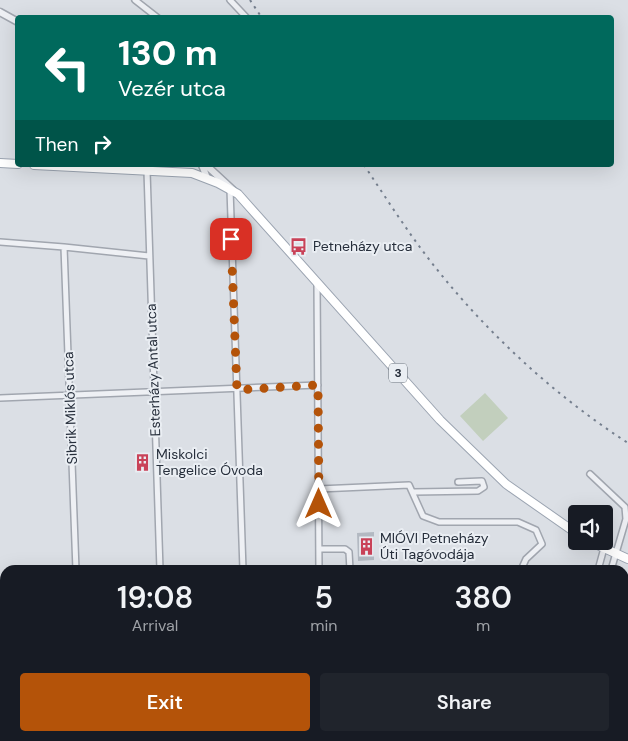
<!DOCTYPE html>
<html lang="en">
<head>
<meta charset="utf-8">
<style>
  body { margin:0; font-family:"DM Sans",sans-serif; background:#20242c; color:#f1f3f6; height:100vh; display:flex; flex-direction:column; font-size:19px; white-space:nowrap }
  * { box-sizing:border-box; margin:0 }
  p { font-size:16px; color:#9ea1a6 }
  .icon { flex:none; width:28px; height:28px; fill:none; stroke:currentColor; stroke-width:2; stroke-linecap:round; stroke-linejoin:round }
  .map { position:relative; flex:1; overflow:hidden }
  .side { position:absolute; left:0px; top:565px; width:629px; height:176px; display:flex; flex-direction:column; background:#171b24; border-radius:15px 15px 0 0; box-shadow:0 5px 20px #0002 }
  .side>* { flex:none }
  .top-card { position:absolute; left:15px; top:15px; width:599px; height:152px; border-radius:5px; box-shadow:0 5px 20px #0002; background:#00695c; color:#fff; overflow:hidden }
  .tools { position:absolute; left:568px; top:505px; display:grid; gap:10px }
  .tools a { display:grid; place-items:center; width:45px; height:45px; border-radius:5px; background:#171b24; box-shadow:0 5px 20px #0002; font-size:25px }
  .pin { position:absolute; display:grid; place-items:center; width:42px; height:42px; color:#fff; margin:-21px; border-radius:10px; box-shadow:0 2px 8px #0006 }
  .me { position:absolute; width:55px; margin:-28px; rotate:0deg; stroke-linejoin:round; filter:drop-shadow(0 0 4px #0008) }
  .turn { display:flex; align-items:center; gap:18px; height:105px; padding:0 20px; font-size:22px }
  .turn .icon { width:65px; height:65px; stroke-width:2.5 }
  .turn b { display:block; font-size:35px; line-height:42px }
  .then { display:flex; align-items:center; height:48px; padding:0 20px; background:#0003; gap:10px; font-size:19px }
  .eta { display:flex; justify-content:space-evenly; align-items:center; height:85px; text-align:center }
  .eta b { font-size:30px; font-weight:600; line-height:35px }
  .primary-button { display:flex; gap:10px; margin-top:auto; padding:10px 20px }
  .primary-button a { flex:1; height:58px; border-radius:5px; background:#b45309; color:#fff; font-size:20px; font-weight:600; line-height:58px; text-align:center }
  .primary-button a+a { background:#20242c; color:#f1f3f6 }
  .map>svg:first-child { display:block }
</style>
</head>
<body>
<div class="map">
<svg width="628" height="741" viewBox="0 0 628 741">
  <rect width="100%" height="100%" fill="#dbdfe5"/>
  <path fill="#c2cfbd" d="M485 393 508 418 483 441 460 416Z
    M526 736H598V739L526 741Z"/>
  <path fill="#b3b9c2" d="M137 454H149L150 469H138V466H136Z
    M374 532V560L358 561 357 533Z
    M200 736H229V741H200Z"/>
  <g fill="none" stroke-linecap="round" stroke-linejoin="round">
    <defs>
      <path id="minor" d="M135 0 158 18
        M230 0 247 18
        M147 171 160 570
        M230 189 243 570
        M0 242 64 247 149 256
        M64 247 76 570
        M317 283 319 570
        M0 398 318 385
        M590 474 625 507 626 519 611 570
        M319 489 409 485 423 516 439 522H518L536 530 542 544 526 559 521 570
        M414 492 478 491 484 487 482 481 458 482
        M319 549H345L349 552 350 570
        M598 570 604 548
        M624 691H628
        M261 736 271 741
        M404 739V736
        M298 741V736
        M446 741 456 736
        M472 741 482 736"/>
      <path id="tertiary" d="M0 12 18 22
        M202 165 207 178
        M206 165 233 190
        M0 598H5
        M624 624H628"/>
      <path id="primary" d="M0 163 18 164
        M34 165 192 173 218 183 238 194 440 420 506 484 576 533
        M589 541 628 559"/>
    </defs>
    <use href="#minor" stroke="#a1a6af" stroke-width="8"/>
    <use href="#tertiary" stroke="#a1a6af" stroke-width="9"/>
    <use href="#primary" stroke="#9ba4b1" stroke-width="10"/>
    <use href="#minor" stroke="#eef0f4" stroke-width="5"/>
    <use href="#tertiary" stroke="#eef0f4" stroke-width="6"/>
    <use href="#primary" stroke="#fff" stroke-width="8"/>
    <path stroke="#757f8e" stroke-width="2" stroke-dasharray="2.5 5" stroke-linecap="butt" d="M250 0 262 18
      M364 165C382 192 400 220 419 246 475 322 549 392 628 443"/>
  </g>
  <g fill="none" stroke-linecap="round" stroke-linejoin="round">
    <path stroke="#b45309" stroke-width="9" stroke-dasharray="0 16.2" d="M231 239 237 390 318 385 319 504"/>
  </g>
  <defs>
    <symbol id="bus-bare" viewBox="-9 -9 18 18"><path d="M-5-6H5V4H4V6H2V4H-2V6H-4V4H-5ZM-3.5-4V0h7V-4ZM-3.5 1.2v1.5H-2V1.2ZM2 1.2v1.5H3.5V1.2Z" fill="#c94258" stroke="#eaeef3" stroke-width="2.5" paint-order="stroke"/></symbol>
    <symbol id="building-bare" viewBox="-9 -9 18 18"><path d="M-4-6H4V6H1V3H-1V6H-4ZM-2.5-4.3h1.7v1.8h-1.7ZM.8-4.3h1.7v1.8H.8ZM-2.5-1h1.7V.8h-1.7ZM.8-1h1.7V.8H.8Z" fill="#c94258" stroke="#eaeef3" stroke-width="2.5" paint-order="stroke"/></symbol>
  </defs>
  <g fill-rule="evenodd">
    <use href="#bus-bare" x="286" y="234" width="25" height="25"/>
    <use href="#building-bare" x="130" y="450" width="25" height="25"/>
    <use href="#building-bare" x="354" y="534" width="25" height="25"/>
  </g>
  <g text-anchor="middle" dominant-baseline="central" stroke-width="4" stroke-linejoin="round" paint-order="stroke">
    <rect fill="#eaeef3" stroke="#616872" stroke-width="1" x="389" y="363.5" width="18" height="19" rx="4"/>
    <g font-size="12" font-weight="bold" fill="#262e3b">
      <text x="398" y="373">3</text>
    </g>
    <g font-size="14" fill="#262e3b" stroke="#eaeef3" text-anchor="start">
      <text x="313" y="246">Petneházy utca</text>
      <text x="156" y="454">Miskolci<tspan x="156" dy="16">Tengelice Óvoda</tspan></text>
      <text x="380" y="538">MIÓVI Petneházy<tspan x="380" dy="16">Úti Tagóvodája</tspan></text>
    </g>
    <g font-size="14" fill="#262e3b" stroke="#eaeef3">
      <text transform="translate(153 370) rotate(-92)">Esterházy Antal utca</text>
      <text transform="translate(70 408) rotate(-92)">Sibrik Miklós utca</text>
    </g>
  </g>
</svg>
<div class="tools">
<a><svg class="icon" aria-label="sound" viewBox="0 0 24 24"><path d="M4 9h4l5-4v14l-5-4H4zM17 9q2 3 0 6"/></svg></a>
</div>
<div class="pin" style="left:231px;top:239px;background:#d93025"><svg class="icon" aria-label="arrive" viewBox="0 0 24 24"><path d="M6 21V4h12l-3 4 3 4H6"/></svg></div>
<svg class="me" style="left:319px;top:504px" viewBox="-20 -20 40 40"><path d="M0-17L14 15 0 8-14 15z" fill="#b45309" stroke="#fff" stroke-width="4"/></svg>
<div class="top-card">
<div class="turn"><svg class="icon" aria-label="left" viewBox="0 0 24 24"><path d="M17 20v-9H6M10 6l-5 5 5 5"/></svg><div><b>130 m</b>Vezér utca</div></div>
<div class="then">Then<svg class="icon" aria-label="right" viewBox="0 0 24 24"><path d="M7 20v-9h11M14 6l5 5-5 5"/></svg></div>
</div>
<section class="side">
<div class="eta">
<div><b>19:08</b><p>Arrival</p></div>
<div><b>5</b><p>min</p></div>
<div><b>380</b><p>m</p></div>
</div>
<div class="primary-button"><a>Exit</a><a>Share</a></div>
</section>
</div>
</body>
</html>
